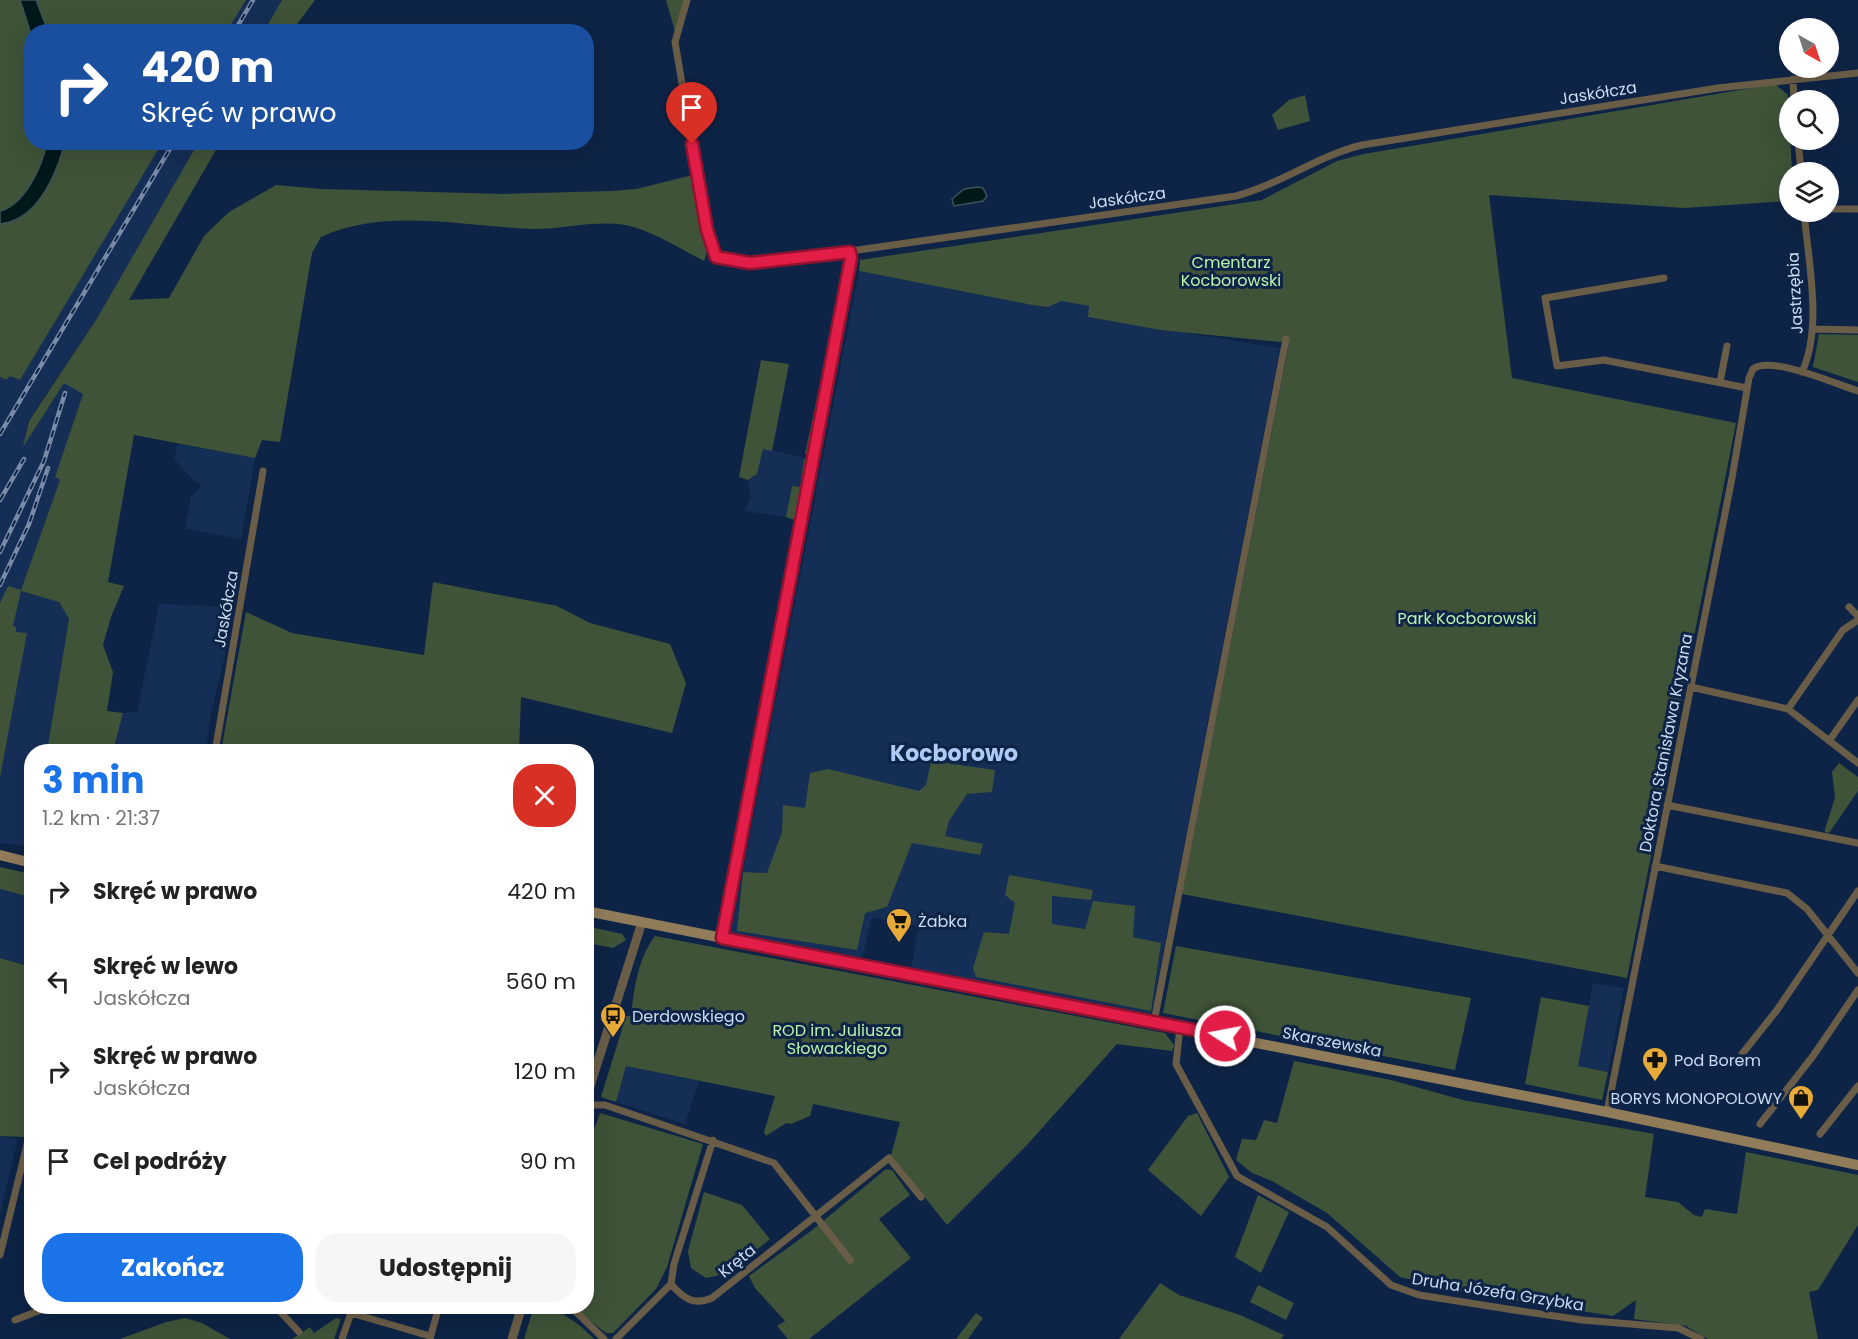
<!DOCTYPE html>
<html lang="pl">
<head>
<meta charset="utf-8">
<style>
  body { margin:0; font-family:Poppins,sans-serif; background:#f6f6f6; color:#222; height:100vh; display:flex; flex-direction:column; font-size:22px; white-space:nowrap }
  * { box-sizing:border-box; margin:0 }
  p { font-size:20px; color:#767676 }
  .icon { flex:none; width:33px; height:33px; fill:none; stroke:currentColor; stroke-width:2; stroke-linecap:round; stroke-linejoin:round }
  .map { position:relative; flex:1; overflow:hidden }
  .details { position:absolute; left:24px; top:744px; width:570px; height:570px; display:flex; flex-direction:column; background:#fff; border-radius:24px; box-shadow:0 6px 24px #0002 }
  .details>* { flex:none }
  .guide { position:absolute; left:24px; top:24px; width:570px; height:126px; border-radius:24px; box-shadow:0 6px 24px #0002; background:#1a4fa0; color:#fff; overflow:hidden }
  .needle { width:39px; rotate:141deg }
  .tools { position:absolute; left:1779px; top:18px; display:grid; gap:12px }
  .tools a { display:grid; place-items:center; width:60px; height:60px; border-radius:50%; background:#fff; box-shadow:0 6px 24px #0002; font-size:30px }
  .pin { position:absolute; display:grid; place-items:center; width:51px; height:51px; color:#fff; margin:-62px -26px; border-radius:50% 50% 50% 0; rotate:-45deg; box-shadow:0 0 6px #0007 }
  .pin .icon { rotate:45deg }
  .me { position:absolute; width:66px; margin:-33px; rotate:281deg; stroke-linejoin:round; filter:drop-shadow(0 0 4px #0008) }
  .turn { display:flex; align-items:center; gap:21px; height:126px; padding:0 18px; font-size:27px }
  .turn .icon { width:78px; height:78px; stroke-width:2.5 }
  .turn b { display:block; font-size:42px; line-height:51px }
  .round { display:grid; place-items:center; flex:none; width:63px; height:63px; border-radius:24px; background:#f6f6f6 }
  .headline { display:flex; align-items:center; justify-content:space-between; height:102px; padding:0 18px }
  h1 { font-size:36px; font-weight:700; line-height:45px; color:#1a73e8 }
  .cta { display:flex; gap:12px; margin-top:auto; padding:12px 18px }
  .cta a { flex:1; height:69px; border-radius:24px; background:#1a73e8; color:#fff; font-size:24px; font-weight:700; line-height:69px; text-align:center }
  .cta a+a { background:#f6f6f6; color:#222 }
  ul { padding:0; list-style:none }
  li { display:flex; align-items:center; gap:18px; height:90px; padding:0 18px }
  li div { flex:1 }
  li b { display:block; font-size:22px }
  li em { font-style:normal }
  .map>svg:first-child { display:block }
</style>
</head>
<body>
<div class="map">
<svg width="1858" height="1339" viewBox="0 0 1858 1339">
  <rect width="100%" height="100%" fill="#0e2446"/>
  <path fill="#152e56" d="M240 0H282L264 31 221 32Z
    M155 143H198L96 320 28 421 24 445 64 382 83 394 55 477 60 480 21 590 59 602 69 619 47 751 32 752 31 847 0 843V377L6 380Z
    M859 271 1032 305 1048 307 1061 301 1090 306 1088 317 1280 348 1151 1015 911 968 919 926 872 918 862 959 731 933Z
    M178 444 255 458 241 539 185 529 191 496 199 490 201 484 194 481 174 459Z
    M763 448 804 458 800 487 792 486 786 517 744 511 751 497 748 480 757 474Z
    M159 604 236 607 210 719 206 751 113 752 123 713 137 712Z
    M0 878 31 887V967L0 958Z
    M1593 983 1624 988 1608 1072 1578 1066Z
    M626 1066 699 1081 685 1124 616 1102Z
    M0 1136 18 1139 0 1214Z"/>
  <path fill="#3e5338" d="M0 0H246L227 31 32 32V142L162 143 20 380 10 376 6 380 0 377Z
    M282 0H315L292 31H264Z
    M666 0H685L675 31Z
    M1775 84 1788 95 1792 172H1790L1789 201 1684 208 1489 195 1512 378 1736 423 1627 978 1182 894 1289 343 1161 330 1088 317 1089 306 1061 301 1048 307 1032 305 859 271 860 260 1262 200 1337 161 1364 154Z
    M1305 95 1310 121 1278 130 1272 115 1289 100Z
    M198 143H220L129 300 169 298 204 236 229 212 276 185 322 189 503 194 611 191 636 189 693 175 708 248 704 261C680 249 652 230 625 225 595 220 564 229 534 229 465 227 386 207 321 237L312 253 280 442 262 440 255 458 134 435 108 582 124 586 111 617 103 645 113 672 107 711 123 713 113 751H47L69 619 59 602 21 591 13 626 16 627V632L27 633 0 777V603L8 586 21 590 60 480 55 477 83 394 64 383 23 447 29 421 96 320Z
    M1819 334 1858 335V382L1813 367Z
    M761 360 789 364 772 451 763 449 757 474 748 480 739 477Z
    M825 360 828 363 808 454H805Z
    M804 458 808 463 795 520 786 517 792 486 800 487Z
    M433 582 557 606 590 623 670 644 686 683 672 733 521 697 519 751H221L246 612 292 633 424 655Z
    M931 761 995 770 992 792 967 794 949 821 945 836 983 844 980 855 912 843 887 907 865 913 857 950 737 931 743 872 767 873 782 832 783 805 805 808 810 773 828 769 919 791 926 785Z
    M1839 763 1858 777V791L1829 833 1825 832V829L1835 798 1832 772Z
    M0 867 31 874 26 896 0 889Z
    M1009 875 1093 890 1091 900 1052 896V924L1085 929 1093 901 1135 906 1133 937 1161 943 1151 1011 976 977 973 968 984 932 1009 934 1015 903 1005 895Z
    M586 926 622 934 626 940 613 948 587 943Z
    M655 936 1165 1033 1174 1045 1172 1051 1117 1044 1027 1145 947 1225 891 1155 900 1122 813 1104 810 1116 791 1124 786 1123 766 1136 764 1132 775 1096 626 1066 616 1102 601 1097 626 1016H631C634 989 638 958 655 936Z
    M1176 946 1471 998 1455 1070 1163 1013Z
    M0 958 31 967 32 1105 24 1137 0 1136Z
    M1541 997 1589 1006 1578 1066 1608 1072 1602 1100 1525 1084Z
    M1294 1061 1391 1080 1463 1100 1654 1134 1645 1197 1678 1202 1694 1215 1702 1217 1705 1209 1737 1214 1746 1152 1858 1175V1225L1818 1290 1809 1292 1818 1339H1708L1686 1326 1634 1319 1636 1300 1613 1316 1468 1293 1400 1277 1327 1213 1272 1181 1252 1173 1236 1160 1242 1139 1256 1140 1264 1120 1277 1123Z
    M600 1113 703 1144 667 1267 656 1289 613 1333H606L572 1307 586 1306 587 1149Z
    M1197 1113 1229 1177 1201 1216 1148 1170 1188 1116Z
    M886 1169 892 1170 910 1195 879 1219 911 1258 809 1339H788L777 1326 785 1321 755 1288 749 1276 811 1231Z
    M704 1192 742 1205 770 1239 728 1273 706 1278 691 1268 688 1251Z
    M1258 1195 1289 1212 1261 1273 1235 1257Z
    M1160 1283 1179 1295 1240 1315 1284 1335 1281 1339H1119Z
    M1258 1285 1294 1303 1286 1320 1250 1302Z
    M534 1306C556 1306 579 1323 594 1339H524Z
    M976 1313 983 1318 968 1339H956Z
    M185 1318 202 1323 230 1339H120L166 1322Z
    M336 1318 341 1319 334 1339H292L310 1327 314 1333Z"/>
  <path fill="#00181a" stroke="#3d525a" stroke-width="1.5" d="M20 0H36L48 31 32 32 31 34Z
    M47 143H65C56 175 38 220 0 224V211C25 205 42 166 47 143Z
    M978 187 983 188 987 196 983 201 954 206 952 199 964 189Z"/>
  <g fill="none" stroke-linecap="round" stroke-linejoin="round">
    <path stroke="#6a5d48" stroke-width="7" d="M687 0 675 42 707 230 716 257 750 263 781 261 1236 196C1281 184 1317 156 1362 145L1718 88 1858 73
      M1793 79 1794 100
      M1798 140 1801 172
      M1828 209H1858
      M1664 278 1545 298 1557 366 1604 360 1747 388
      M1813 329 1858 330
      M1802 372C1823 327 1808 260 1804 212
      M1720 382 1727 346
      M1849 607 1858 616
      M1691 687 1788 709 1843 630 1858 620
      M1788 709 1858 763
      M1829 741 1858 700
      M215 752 263 471
      M1667 805 1858 843
      M1655 866 1787 893 1807 909 1858 973
      M722 938 850 265V252
      M1154 1022 1286 339
      M1180 1027 1176 1064 1237 1176 1327 1227 1391 1285 1419 1295 1514 1310 1582 1320 1678 1328 1701 1339
      M1742 1054 1777 1010 1858 891
      M586 1105H605L774 1163 850 1260
      M1607 1112 1732 478 1749 378 1753 369C1770 355 1836 384 1858 391
      M1760 1124 1813 1056 1858 990
      M1820 1134 1858 1086
      M713 1140 674 1264 671 1284C683 1298 693 1306 712 1298L889 1158 921 1197
      M0 1255 32 1124
      M275 1306 299 1332
      M560 1306 575 1311 604 1339
      M15 1320 51 1306
      M342 1339 351 1313 430 1336
      M430 1339 439 1306
      M616 1339 671 1284"/>
    <path stroke="#6a5d48" stroke-width="9" d="M586 1099 642 922
      M512 1339 522 1306"/>
    <path stroke="#917c5a" stroke-width="10" d="M0 855 32 863
      M586 911 1607 1112 1858 1165"/>
    <defs>
      <path id="rail" d="M234 32 253 0
        M0 434 174 142
        M0 500 24 459
        M0 552 44 461 65 393
        M0 585 29 524 48 468"/>
    </defs>
    <use href="#rail" stroke="#798ba7" stroke-width="4.5"/>
    <use href="#rail" stroke="#0e2446" stroke-width="2" stroke-dasharray="7" stroke-linecap="butt"/>
  </g>
  <g fill="none" stroke-linecap="round" stroke-linejoin="round">
    <defs>
      <path id="route" d="M692 144 707 230 716 257 750 263 850 252 851 258 722 938 1225 1036"/>
    </defs>
    <use href="#route" stroke="#92132f" stroke-width="15"/>
    <use href="#route" stroke="#e11d48" stroke-width="10"/>
  </g>
  <defs>
    <symbol id="supermarket-pin" viewBox="-11 -11 22 30"><path d="M0 17L-7.5 6A9.5 9.5 0 1 1 7.5 6Z" fill="#e9ab37" stroke="#0e2446"/><path d="M-6-5.5h2.5l.6 2H6L4.5 2H-2.5L-4.4-4H-6ZM-1.5 3.2a1.3 1.3 0 1 0 .1 0ZM3 3.2a1.3 1.3 0 1 0 .1 0Z" fill="#111"/></symbol>
    <symbol id="bus-pin" viewBox="-11 -11 22 30"><path d="M0 17L-7.5 6A9.5 9.5 0 1 1 7.5 6Z" fill="#e9ab37" stroke="#0e2446"/><path d="M-5-6H5V4H4V6H2V4H-2V6H-4V4H-5ZM-3.5-4V0h7V-4ZM-3.5 1.2v1.5H-2V1.2ZM2 1.2v1.5H3.5V1.2Z" fill="#111"/></symbol>
    <symbol id="pharmacy-pin" viewBox="-11 -11 22 30"><path d="M0 17L-7.5 6A9.5 9.5 0 1 1 7.5 6Z" fill="#e9ab37" stroke="#0e2446"/><path d="M-2-6h4v4h4v4h-4v4h-4v-4h-4v-4h4Z" fill="#111"/></symbol>
    <symbol id="shop-pin" viewBox="-11 -11 22 30"><path d="M0 17L-7.5 6A9.5 9.5 0 1 1 7.5 6Z" fill="#e9ab37" stroke="#0e2446"/><path d="M-5-2.5h2.3a2.7 3.5 0 0 1 5.4 0H5L5.5 6h-11ZM-1.5-2.5h3a1.5 2.3 0 0 0-3 0Z" fill="#111"/></symbol>
  </defs>
  <g fill-rule="evenodd">
    <use href="#supermarket-pin" x="884" y="906" width="30" height="40"/>
    <use href="#bus-pin" x="598" y="1001" width="30" height="40"/>
    <use href="#pharmacy-pin" x="1640" y="1045" width="30" height="40"/>
    <use href="#shop-pin" x="1786" y="1083" width="30" height="40"/>
  </g>
  <g text-anchor="middle" dominant-baseline="central" stroke-width="6" stroke-linejoin="round" paint-order="stroke">
    <g font-size="16" fill="#cbdaf0" stroke="#0e2446">
      <text transform="translate(1598 93) rotate(-9)">Jaskółcza</text>
      <text transform="translate(1127 198) rotate(-8)">Jaskółcza</text>
      <text transform="translate(1795 293) rotate(-93)">Jastrzębia</text>
      <text transform="translate(226 609) rotate(-80)">Jaskółcza</text>
      <text transform="translate(1666 743) rotate(-79)">Doktora Stanisława Kryzana</text>
      <text transform="translate(1332 1042) rotate(11)">Skarszewska</text>
      <text transform="translate(737 1261) rotate(-39)">Kręta</text>
      <text transform="translate(1498 1292) rotate(9)">Druha Józefa Grzybka</text>
    </g>
    <g font-size="16" fill="#baf2aa" stroke="#0e2446">
      <text x="1231" y="262">Cmentarz<tspan x="1231" dy="18">Kocborowski</tspan></text>
      <text x="1467" y="618">Park Kocborowski</text>
      <text x="837" y="1030">ROD im. Juliusza<tspan x="837" dy="18">Słowackiego</tspan></text>
    </g>
    <g font-size="16" fill="#cbdaf0" stroke="#0e2446" text-anchor="start">
      <text x="918" y="921">Żabka</text>
      <text x="632" y="1016">Derdowskiego</text>
      <text x="1674" y="1060">Pod Borem</text>
      <text x="1782" y="1098" text-anchor="end">BORYS MONOPOLOWY</text>
    </g>
    <g font-size="22" font-weight="bold" fill="#aecbf7" stroke="#0e2446">
      <text x="954" y="753">Kocborowo</text>
    </g>
  </g>
</svg>
<div class="tools">
<a><svg class="needle" viewBox="-14 -14 28 28"><path d="M0-13l5 13h-10z" fill="#e53935"/><path d="M0 13l5-13h-10z" fill="#767676"/></svg></a>
<a><svg class="icon" aria-label="search" viewBox="0 0 24 24"><circle cx="10" cy="10" r="6"/><path d="M15 15l6 6"/></svg></a>
<a><svg class="icon" aria-label="layers" viewBox="0 0 24 24"><path d="M12 4l9 5-9 5-9-5zM3 14l9 5 9-5"/></svg></a>
</div>
<div class="pin" style="left:692px;top:144px;background:#d93025"><svg class="icon" aria-label="arrive" viewBox="0 0 24 24"><path d="M6 21V4h12l-3 4 3 4H6"/></svg></div>
<svg class="me" style="left:1225px;top:1036px" viewBox="-20 -20 40 40"><circle r="17" fill="#e11d48" stroke="#fff" stroke-width="3"/><path d="M0-11L8 9 0 5-8 9z" fill="#fff"/></svg>
<div class="guide">
<div class="turn"><svg class="icon" aria-label="right" viewBox="0 0 24 24"><path d="M7 20v-9h11M14 6l5 5-5 5"/></svg><div><b>420 m</b>Skręć w prawo</div></div>
</div>
<section class="details">
<div class="headline"><div><h1>3 min</h1><p>1.2 km · 21:37</p></div><a class="round" style="background:#d93025;color:#fff"><svg class="icon" aria-label="close" viewBox="0 0 24 24"><path d="M6 6l12 12M18 6L6 18"/></svg></a></div>
<ul>
<li><svg class="icon" aria-label="right" viewBox="0 0 24 24"><path d="M7 20v-9h11M14 6l5 5-5 5"/></svg><div><b>Skręć w prawo</b></div><em>420 m</em></li>
<li><svg class="icon" aria-label="left" viewBox="0 0 24 24"><path d="M17 20v-9H6M10 6l-5 5 5 5"/></svg><div><b>Skręć w lewo</b><p>Jaskółcza</p></div><em>560 m</em></li>
<li><svg class="icon" aria-label="right" viewBox="0 0 24 24"><path d="M7 20v-9h11M14 6l5 5-5 5"/></svg><div><b>Skręć w prawo</b><p>Jaskółcza</p></div><em>120 m</em></li>
<li><svg class="icon" aria-label="arrive" viewBox="0 0 24 24"><path d="M6 21V4h12l-3 4 3 4H6"/></svg><div><b>Cel podróży</b></div><em>90 m</em></li>
</ul>
<div class="cta"><a>Zakończ</a><a>Udostępnij</a></div>
</section>
</div>
</body>
</html>
